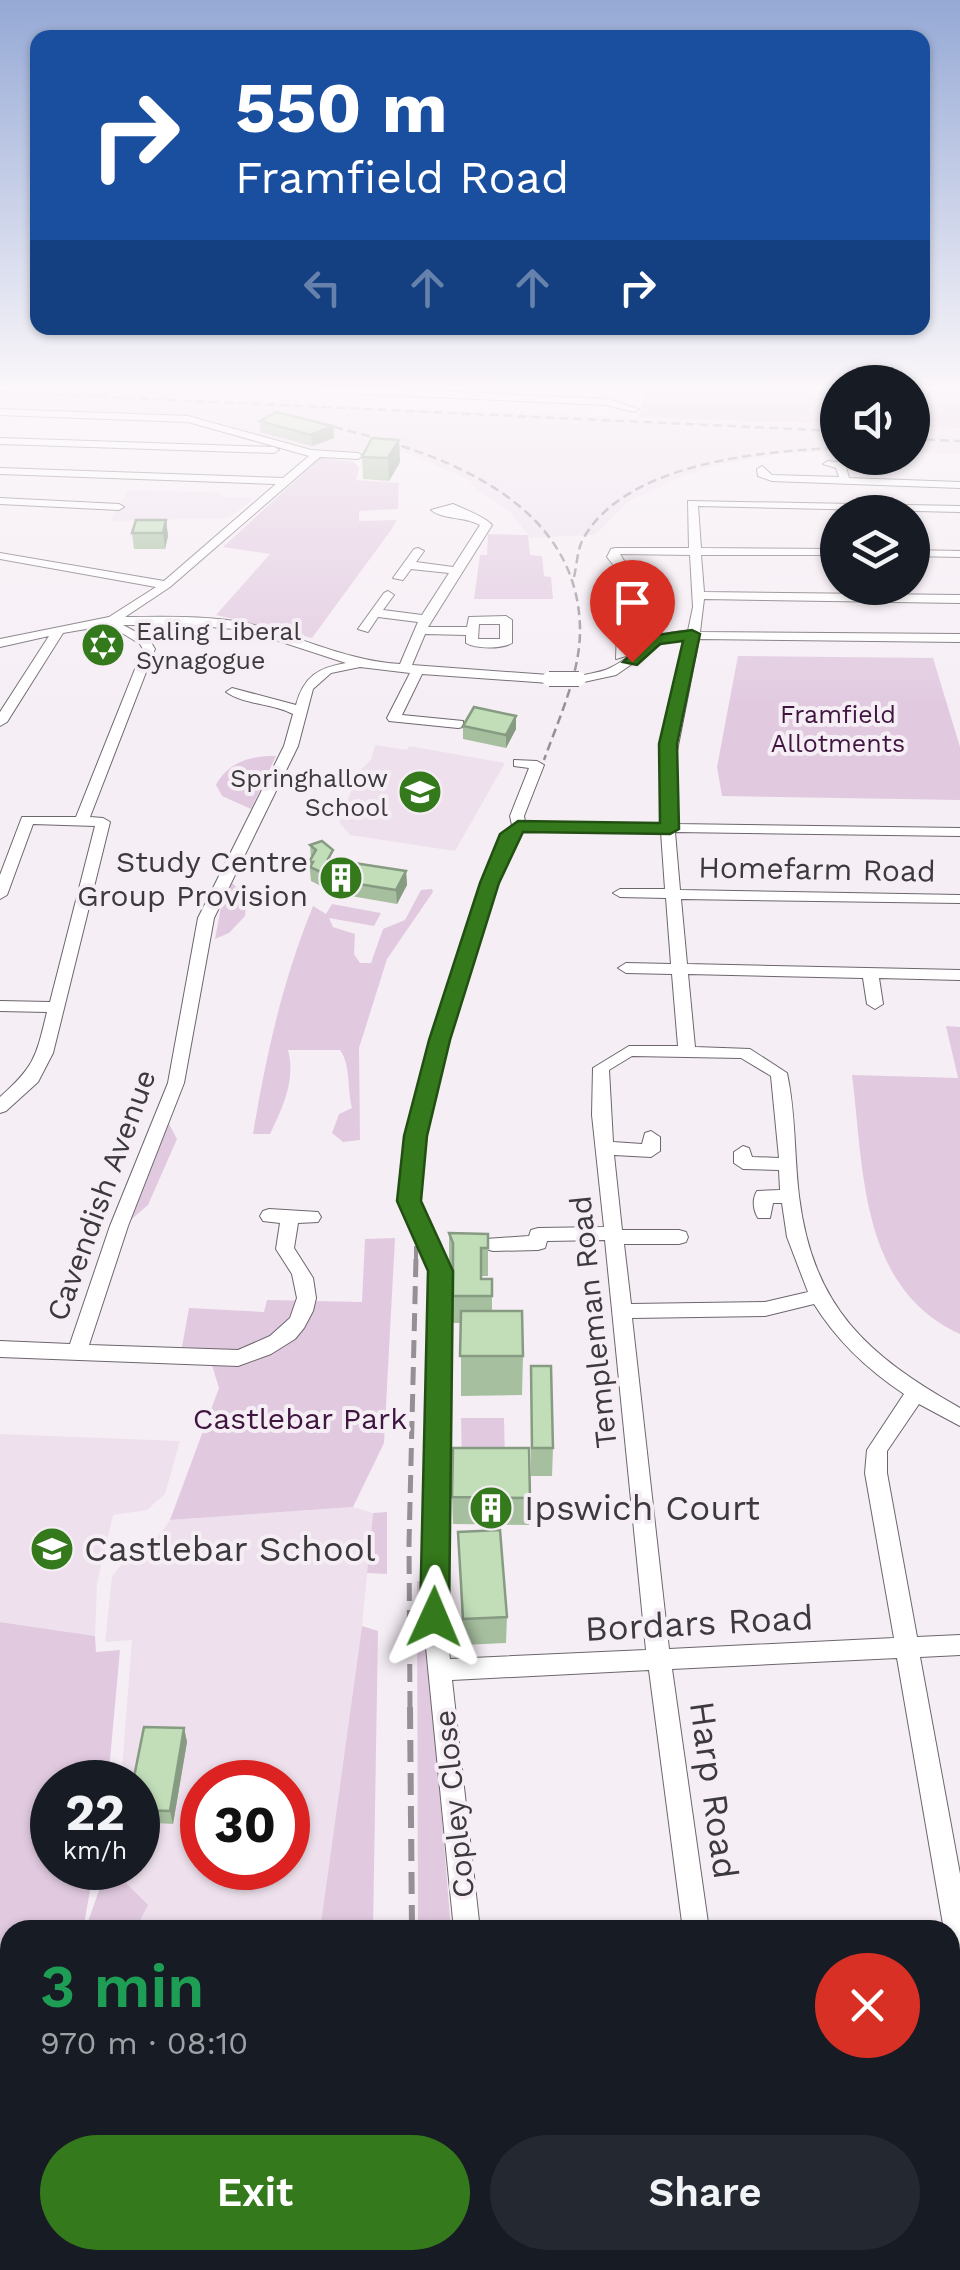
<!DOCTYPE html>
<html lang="en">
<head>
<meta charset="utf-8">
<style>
  body { margin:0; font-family:"Work Sans",sans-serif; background:#242831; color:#f1f3f6; height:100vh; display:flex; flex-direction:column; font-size:38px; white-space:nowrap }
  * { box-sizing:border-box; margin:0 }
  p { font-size:32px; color:#9ea1a6 }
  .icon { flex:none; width:55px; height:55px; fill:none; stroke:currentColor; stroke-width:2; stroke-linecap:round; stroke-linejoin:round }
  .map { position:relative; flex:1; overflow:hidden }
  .panel { position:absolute; left:0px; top:1920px; width:960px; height:350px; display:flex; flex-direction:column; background:#171b24; border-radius:30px 30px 0 0; box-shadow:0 2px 8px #0004 }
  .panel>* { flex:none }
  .guide { position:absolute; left:30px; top:30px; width:900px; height:305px; border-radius:20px; box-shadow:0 2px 8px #0004; background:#1a4fa0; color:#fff; overflow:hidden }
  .buttons { position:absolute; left:820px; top:365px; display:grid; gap:20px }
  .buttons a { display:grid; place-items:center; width:110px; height:110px; border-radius:50%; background:#171b24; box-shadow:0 2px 8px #0004; font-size:50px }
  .speed { position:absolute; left:30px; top:1760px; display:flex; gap:20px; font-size:50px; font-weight:700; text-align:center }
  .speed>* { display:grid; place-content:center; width:130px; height:130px; border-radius:50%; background:#171b24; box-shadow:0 2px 8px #0004; line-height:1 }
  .speed small { font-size:25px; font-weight:400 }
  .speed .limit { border:15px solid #d22; background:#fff; color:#111 }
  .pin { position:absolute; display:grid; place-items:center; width:85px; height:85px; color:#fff; margin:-102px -42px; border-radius:50% 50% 50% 0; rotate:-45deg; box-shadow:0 0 10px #0007 }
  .pin .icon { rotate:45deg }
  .me { position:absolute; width:110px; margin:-55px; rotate:1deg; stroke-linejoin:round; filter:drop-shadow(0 0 8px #0008) }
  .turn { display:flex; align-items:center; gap:35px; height:210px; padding:0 40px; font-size:45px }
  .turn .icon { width:130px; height:130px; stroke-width:2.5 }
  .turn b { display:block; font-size:70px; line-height:85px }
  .lanes { display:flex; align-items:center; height:95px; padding:0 40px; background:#0003; justify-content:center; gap:50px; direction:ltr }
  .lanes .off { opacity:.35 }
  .round { display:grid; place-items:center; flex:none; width:105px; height:105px; border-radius:52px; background:#242831 }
  .summary { display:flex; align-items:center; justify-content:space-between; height:170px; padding:0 40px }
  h1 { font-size:60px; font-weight:600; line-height:75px; color:#1e9e55 }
  .button { display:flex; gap:20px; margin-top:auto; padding:20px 40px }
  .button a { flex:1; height:115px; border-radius:60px; background:#34791b; color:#fff; font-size:40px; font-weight:600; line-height:115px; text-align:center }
  .button a+a { background:#242831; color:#f1f3f6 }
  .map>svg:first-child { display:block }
</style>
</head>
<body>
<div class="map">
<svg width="960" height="2270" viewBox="0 0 960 2270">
  <rect width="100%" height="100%" fill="#f6eef5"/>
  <path fill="#eee1ed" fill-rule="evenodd" d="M0 388 225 389 328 401 327 406 342 407 837 424V451L787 453 717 465 685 475 628 502 595 535 530 538 512 514 470 484 474 482 384 443 368 453H317L203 417 0 405Z
    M913 426 960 428V454L913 453Z
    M128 490 222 493V497L254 498 229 518 110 521Z
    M375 745 407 750 409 746 505 763 455 851 350 835 339 822 359 771 371 760Z
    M0 1434 180 1441 165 1494 147 1510 113 1515 97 1583 95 1636 0 1622Z
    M353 1507 373 1513 362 1626 320 1930H99L108 1868H138V1782H121L132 1640 105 1642 112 1576 126 1559 146 1553 170 1520ZM202 1782H288V1868H202Z
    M54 2260H295L294 2270H53Z"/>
  <path fill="#e1cae0" d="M647 388H837V424L639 417Z
    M913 388 960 390V428L913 426Z
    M320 458 354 462 359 468 356 480 399 483 398 509 359 511V521L397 520 391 530 312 638 216 615 270 554 223 547Z
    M488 534 528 535 530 555 542 556 544 576 551 577 553 599H474L480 555H487Z
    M738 656 933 658 960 747V800L722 796 717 767Z
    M276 756 251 809 222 796 216 785C227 763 251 755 276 756Z
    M232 883 247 896 245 916 229 933 215 939 221 907Z
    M432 889 433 892 387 959 359 1048 360 1140 343 1142 332 1133 339 1114 352 1108C347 1090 351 1065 340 1050H288C296 1079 283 1107 270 1134H253C266 1054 283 980 313 906L326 914 332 904 381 913 374 926 329 918 333 927 355 934 354 954 360 963H371L383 929 405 920 421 890Z
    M946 1026 960 1027V1334C859 1288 864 1169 852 1075L958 1078Z
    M168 1122 177 1139 148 1205 127 1223Z
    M395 1238 384 1443 353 1507 170 1520 219 1388 207 1349 182 1347 189 1308 264 1312 267 1300 362 1302 365 1239Z
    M461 1418H504L505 1461 462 1462Z
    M387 1512V1574L367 1573 373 1513Z
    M417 1581 423 1583 451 1930H418Z
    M0 1622 95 1636 96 1652 120 1650 108 1782H52V1868H94L83 1930H10V2260H40L39 2270H0Z
    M362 1626 378 1631 373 1930H320Z
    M107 1868H123V1880L148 1905 135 1930H85Z"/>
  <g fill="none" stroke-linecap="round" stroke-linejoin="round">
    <defs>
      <path id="minor" d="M296 388H367L606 399 639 409 634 412 606 405 301 391Z
        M0 409 188 416 311 450 358 453 363 456 358 459 320 457 170 587 125 617C166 617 210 615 250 624 301 637 347 661 400 664L418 622 378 617 368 632 358 629 384 593 388 591 394 595 383 610 422 615 449 573 411 569 403 580 393 578 414 549 418 548 424 551 416 562 453 567 480 525C464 516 443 520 431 510L453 504C463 509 486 517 492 525L428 627H467L469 617 506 616 512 620V643C502 649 476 649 466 643V635L425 634 412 665 549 675 555 679 549 683 422 674 402 715 463 721V727L458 728 389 721 387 718 410 673 360 667 331 673 313 689 298 746 214 918 184 1083 128 1226 89 1345 238 1350 270 1336 290 1318 297 1298 292 1274 276 1249 280 1223 263 1221 260 1216 263 1211 269 1209 318 1212 321 1217 318 1222 298 1223 294 1248 313 1278 316 1298 313 1311 304 1328 295 1339 271 1354 238 1366 0 1357V1341L70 1344 110 1226 168 1083 198 918 284 746 293 714C272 703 245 705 226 692L232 688 296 705C304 676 318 668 346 663L245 630 189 625H123L149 639 155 649 90 817 103 818 110 822 53 1053 38 1082 6 1111 0 1113V1097C35 1066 36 1057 47 1012L0 1011V1001L50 1002 95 826 33 824 7 895 0 899V875L22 817H76L143 649 140 644 109 625 63 633 7 722 0 726V712L49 636 0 647V639L109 617 156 587 0 559V553L164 581 276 484 0 474V468L283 478 309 456 188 422 0 415ZM479 624H500V639H478Z
        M0 438 274 447 279 450 274 453 0 444Z
        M828 461 845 463 849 478 960 482V488L772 481 758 476 757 469 762 466 772 475 839 477 836 468 823 464Z
        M0 498 119 504 124 507 119 510 0 504Z
        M688 501 960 506V512L698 506 701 548 838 549V555H701L704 592 960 595V603L704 599 700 632 960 634V642L699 639 674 766 675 824 960 828V836L675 832 680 890 960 895V903L681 899 687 964 960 970V980L879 978 883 1004 875 1009 867 1004 863 978 688 974 695 1047 750 1049 787 1073C796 1114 794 1155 799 1196 813 1308 867 1355 960 1408V1426L919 1404 887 1451V1473L917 1637 960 1635V1655L920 1657 960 1874V1958L951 1954 950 1930H944L897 1658 672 1669 709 1930H683L649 1670 452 1680 480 1930H454L423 1617 432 1271 400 1201 406 1136 431 1040 482 883 503 835 512 825 510 816 529 768 514 766V760L537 761 544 765 524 816 525 822 661 824 660 766 686 639 664 642 616 675 579 683 573 679C584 673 598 674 610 668 641 653 648 631 688 631L693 607 690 555 620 554 631 572 626 656 616 659 619 572 607 557 611 549 615 548H689ZM523 830 661 832 665 889H620L613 893 620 897 666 898 671 964 626 963 618 968 626 973 672 974 678 1046H629L593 1068 592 1115 604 1227 538 1228 531 1230 529 1236 486 1239 484 1244 486 1249 493 1251 538 1250 545 1248 547 1241 605 1240 646 1650 450 1659 445 1617 450 1271 418 1201 424 1136 447 1040 496 883 516 837ZM632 1056 741 1058 771 1076 779 1158 752 1157 749 1148 743 1146 734 1152V1163L743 1169 779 1170 780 1190 757 1191C752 1199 753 1210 758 1218H770L773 1203H782L787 1237 808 1292 765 1302 631 1304 624 1244H679L686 1242 688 1237 686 1232 679 1230H622L614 1155 651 1157 660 1151V1137L651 1131 645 1133 642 1144 613 1142 609 1070ZM814 1304C837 1341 868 1370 904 1394L867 1450 865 1473 894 1638 669 1649 632 1318 765 1316Z
        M912 550 960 551V557L912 556Z
        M476 2260H506L507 2270H477Z
        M726 2260H756L757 2270H727Z"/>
    </defs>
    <use href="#minor" stroke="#6d666d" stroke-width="2"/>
    <use href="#minor" fill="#fff" fill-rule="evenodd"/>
    <path stroke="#959095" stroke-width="2.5" stroke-dasharray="9 5" stroke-linecap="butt" d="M0 392 838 431
      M293 418C406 442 576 484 580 627 581 672 559 718 544 760
      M912 439 960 441
      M574 577C577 565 577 550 583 539 625 463 761 451 838 448"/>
    <path stroke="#959095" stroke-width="4" stroke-dasharray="15 8" stroke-linecap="butt" d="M416 1261V1239"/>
    <path stroke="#959095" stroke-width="5" stroke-dasharray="18 9" stroke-linecap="butt" d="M410 1709 409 1544 416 1258"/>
    <path stroke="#959095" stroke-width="6" stroke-dasharray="22 11" stroke-linecap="butt" d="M410 1707 412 1930
      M400 2260V2270"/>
    <defs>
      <path id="minor-bridge" d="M549 679H579"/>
    </defs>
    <use href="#minor-bridge" stroke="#6d666d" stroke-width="16" stroke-linecap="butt"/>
    <use href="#minor-bridge" stroke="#fff" stroke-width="14"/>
  </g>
  <path fill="#a6bf9f" d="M2 388H62L55 391Z
    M260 421 333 426 334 438 312 446 260 432Z
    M399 440 400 462 389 481 363 479 362 457Z
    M166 520 168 536 165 549H134L132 533Z
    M463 726 516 729 506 748 463 739Z
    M310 845 333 859 406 871 407 885 397 904 322 891 321 886 311 881 309 862 311 858Z
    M449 1233 488 1234V1276H481V1279L492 1296V1311L523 1356 522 1395 461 1396V1323H453V1269L449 1261Z
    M531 1366 553 1448 552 1476H531Z
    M452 1497 530 1498 529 1525 453 1524Z
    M458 1532 507 1617 506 1643 463 1645Z
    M184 1728 187 1742 173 1824 138 1822V1782Z"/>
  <path fill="#879b82" d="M333 426 334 438 312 446 311 435Z
    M399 440 400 462 389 481 388 458Z
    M166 520 168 536 165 549 163 533Z
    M516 716V729L506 748V735Z
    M406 871 407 885 397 904 396 890Z
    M184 1728 187 1742 173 1824 170 1811Z"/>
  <path fill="#c1deb9" stroke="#879b82" stroke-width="2.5" d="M276 412 333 426 311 435 260 421Z
    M372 438 399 440 388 458 362 457Z
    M136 520H166L163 533H132Z
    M474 707 516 716 506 735 463 726Z
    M322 841 333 850 328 859 406 871 396 890 321 878 323 873 310 867 313 862H309L316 850 310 845Z
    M449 1233 488 1234V1248H481V1279H492V1296H453V1243Z
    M461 1311H522L523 1356H460Z
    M531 1366H551L553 1448H532Z
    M453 1448H529L530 1498 452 1497Z
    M500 1530 507 1617 463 1619 458 1532Z
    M144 1727 184 1728 170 1811 138 1810V1782H133Z"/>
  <linearGradient id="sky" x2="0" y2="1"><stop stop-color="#95a9d5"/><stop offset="0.55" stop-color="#fbf7fa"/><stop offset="1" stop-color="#fbf7fa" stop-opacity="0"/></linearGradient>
  <rect width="960" height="706" fill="url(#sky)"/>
  <path fill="#34791b" stroke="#224f12" stroke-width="2.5" d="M692 630 700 634 677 744 679 829 670 834 523 832 499 883 450 1040 427 1136 421 1201 453 1271 449 1617 445 1626 434 1630 424 1626 420 1617 428 1271 397 1201 404 1136 429 1040 480 883 500 834 518 821 660 823 659 744 683 641 660 644 637 665 623 662 650 636Z"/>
  <defs>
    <symbol id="synagogue-disc" viewBox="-11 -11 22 22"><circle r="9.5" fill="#34791b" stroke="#f6eef5"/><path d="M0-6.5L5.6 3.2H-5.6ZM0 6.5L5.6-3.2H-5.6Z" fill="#fff"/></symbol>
    <symbol id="school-disc" viewBox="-11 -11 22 22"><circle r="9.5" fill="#34791b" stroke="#f6eef5"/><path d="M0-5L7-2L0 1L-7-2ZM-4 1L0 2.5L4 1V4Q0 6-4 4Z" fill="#fff"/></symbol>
    <symbol id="building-disc" viewBox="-11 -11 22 22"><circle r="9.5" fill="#34791b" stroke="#f6eef5"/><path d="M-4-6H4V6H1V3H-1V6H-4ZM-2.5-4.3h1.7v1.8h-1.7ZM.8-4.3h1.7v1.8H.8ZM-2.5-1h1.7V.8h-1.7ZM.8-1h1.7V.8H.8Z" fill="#fff"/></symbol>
  </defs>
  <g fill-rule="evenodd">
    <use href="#synagogue-disc" x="78" y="620" width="50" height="50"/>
    <use href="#school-disc" x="395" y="767" width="50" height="50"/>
    <use href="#building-disc" x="316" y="853" width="50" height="50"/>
    <use href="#building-disc" x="466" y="1483" width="50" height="50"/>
    <use href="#school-disc" x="27" y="1524" width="50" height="50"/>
  </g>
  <g text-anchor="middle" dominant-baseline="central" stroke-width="8" stroke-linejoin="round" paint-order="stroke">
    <g font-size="25" fill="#3d3a3d" stroke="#f6eef5" text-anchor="start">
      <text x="136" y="631">Ealing Liberal<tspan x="136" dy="29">Synagogue</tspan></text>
      <text x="388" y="778" text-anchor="end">Springhallow<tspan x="388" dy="29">School</tspan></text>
    </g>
    <g font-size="25" fill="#401640" stroke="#f6eef5">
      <text x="838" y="714">Framfield<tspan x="838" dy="29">Allotments</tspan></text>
    </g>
    <g font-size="30" fill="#3d3a3d" stroke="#f6eef5" text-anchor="end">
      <text x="308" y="861">Study Centre<tspan x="308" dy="34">Group Provision</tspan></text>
    </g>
    <g font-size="30" fill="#3d3a3d" stroke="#f6eef5">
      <text transform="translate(817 869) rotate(1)">Homefarm Road</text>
      <text transform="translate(101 1195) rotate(-70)">Cavendish Avenue</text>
      <text transform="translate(593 1322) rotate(-96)">Templeman Road</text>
      <text transform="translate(454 1804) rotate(-96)">Copley Close</text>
    </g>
    <g font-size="30" fill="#401640" stroke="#f6eef5">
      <text x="300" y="1418">Castlebar Park</text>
    </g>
    <g font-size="35" fill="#3d3a3d" stroke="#f6eef5" text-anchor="start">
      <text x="524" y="1508">Ipswich Court</text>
      <text x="84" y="1549">Castlebar School</text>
    </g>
    <g font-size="35" fill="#3d3a3d" stroke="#f6eef5">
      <text transform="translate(699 1623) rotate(-3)">Bordars Road</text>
      <text transform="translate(714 1790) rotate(82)">Harp Road</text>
    </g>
  </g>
</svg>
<div class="buttons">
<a><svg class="icon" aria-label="sound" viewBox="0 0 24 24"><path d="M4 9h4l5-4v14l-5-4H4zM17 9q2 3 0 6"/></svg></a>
<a><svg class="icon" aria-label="layers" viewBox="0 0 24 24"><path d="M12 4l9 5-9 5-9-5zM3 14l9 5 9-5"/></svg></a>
</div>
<div class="speed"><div>22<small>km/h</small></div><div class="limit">30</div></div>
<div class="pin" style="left:632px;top:662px;background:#d93025"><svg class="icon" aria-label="arrive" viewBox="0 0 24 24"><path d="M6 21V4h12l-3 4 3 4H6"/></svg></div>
<svg class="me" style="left:434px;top:1617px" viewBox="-20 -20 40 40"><path d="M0-17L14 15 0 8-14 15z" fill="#34791b" stroke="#fff" stroke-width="4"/></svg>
<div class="guide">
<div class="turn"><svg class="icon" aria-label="right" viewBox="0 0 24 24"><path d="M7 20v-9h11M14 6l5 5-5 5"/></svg><div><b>550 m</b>Framfield Road</div></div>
<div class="lanes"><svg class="icon off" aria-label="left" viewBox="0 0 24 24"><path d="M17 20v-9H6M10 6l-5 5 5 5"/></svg><svg class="icon off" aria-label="ahead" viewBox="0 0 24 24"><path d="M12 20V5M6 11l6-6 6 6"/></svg><svg class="icon off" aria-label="ahead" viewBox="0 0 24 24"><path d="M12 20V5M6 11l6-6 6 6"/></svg><svg class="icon" aria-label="right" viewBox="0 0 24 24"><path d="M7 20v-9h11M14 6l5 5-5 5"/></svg></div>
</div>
<section class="panel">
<div class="summary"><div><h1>3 min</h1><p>970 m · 08:10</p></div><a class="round" style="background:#d93025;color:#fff"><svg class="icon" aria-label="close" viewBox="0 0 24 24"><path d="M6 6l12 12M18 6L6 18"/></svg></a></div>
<div class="button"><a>Exit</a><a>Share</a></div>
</section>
</div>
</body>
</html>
